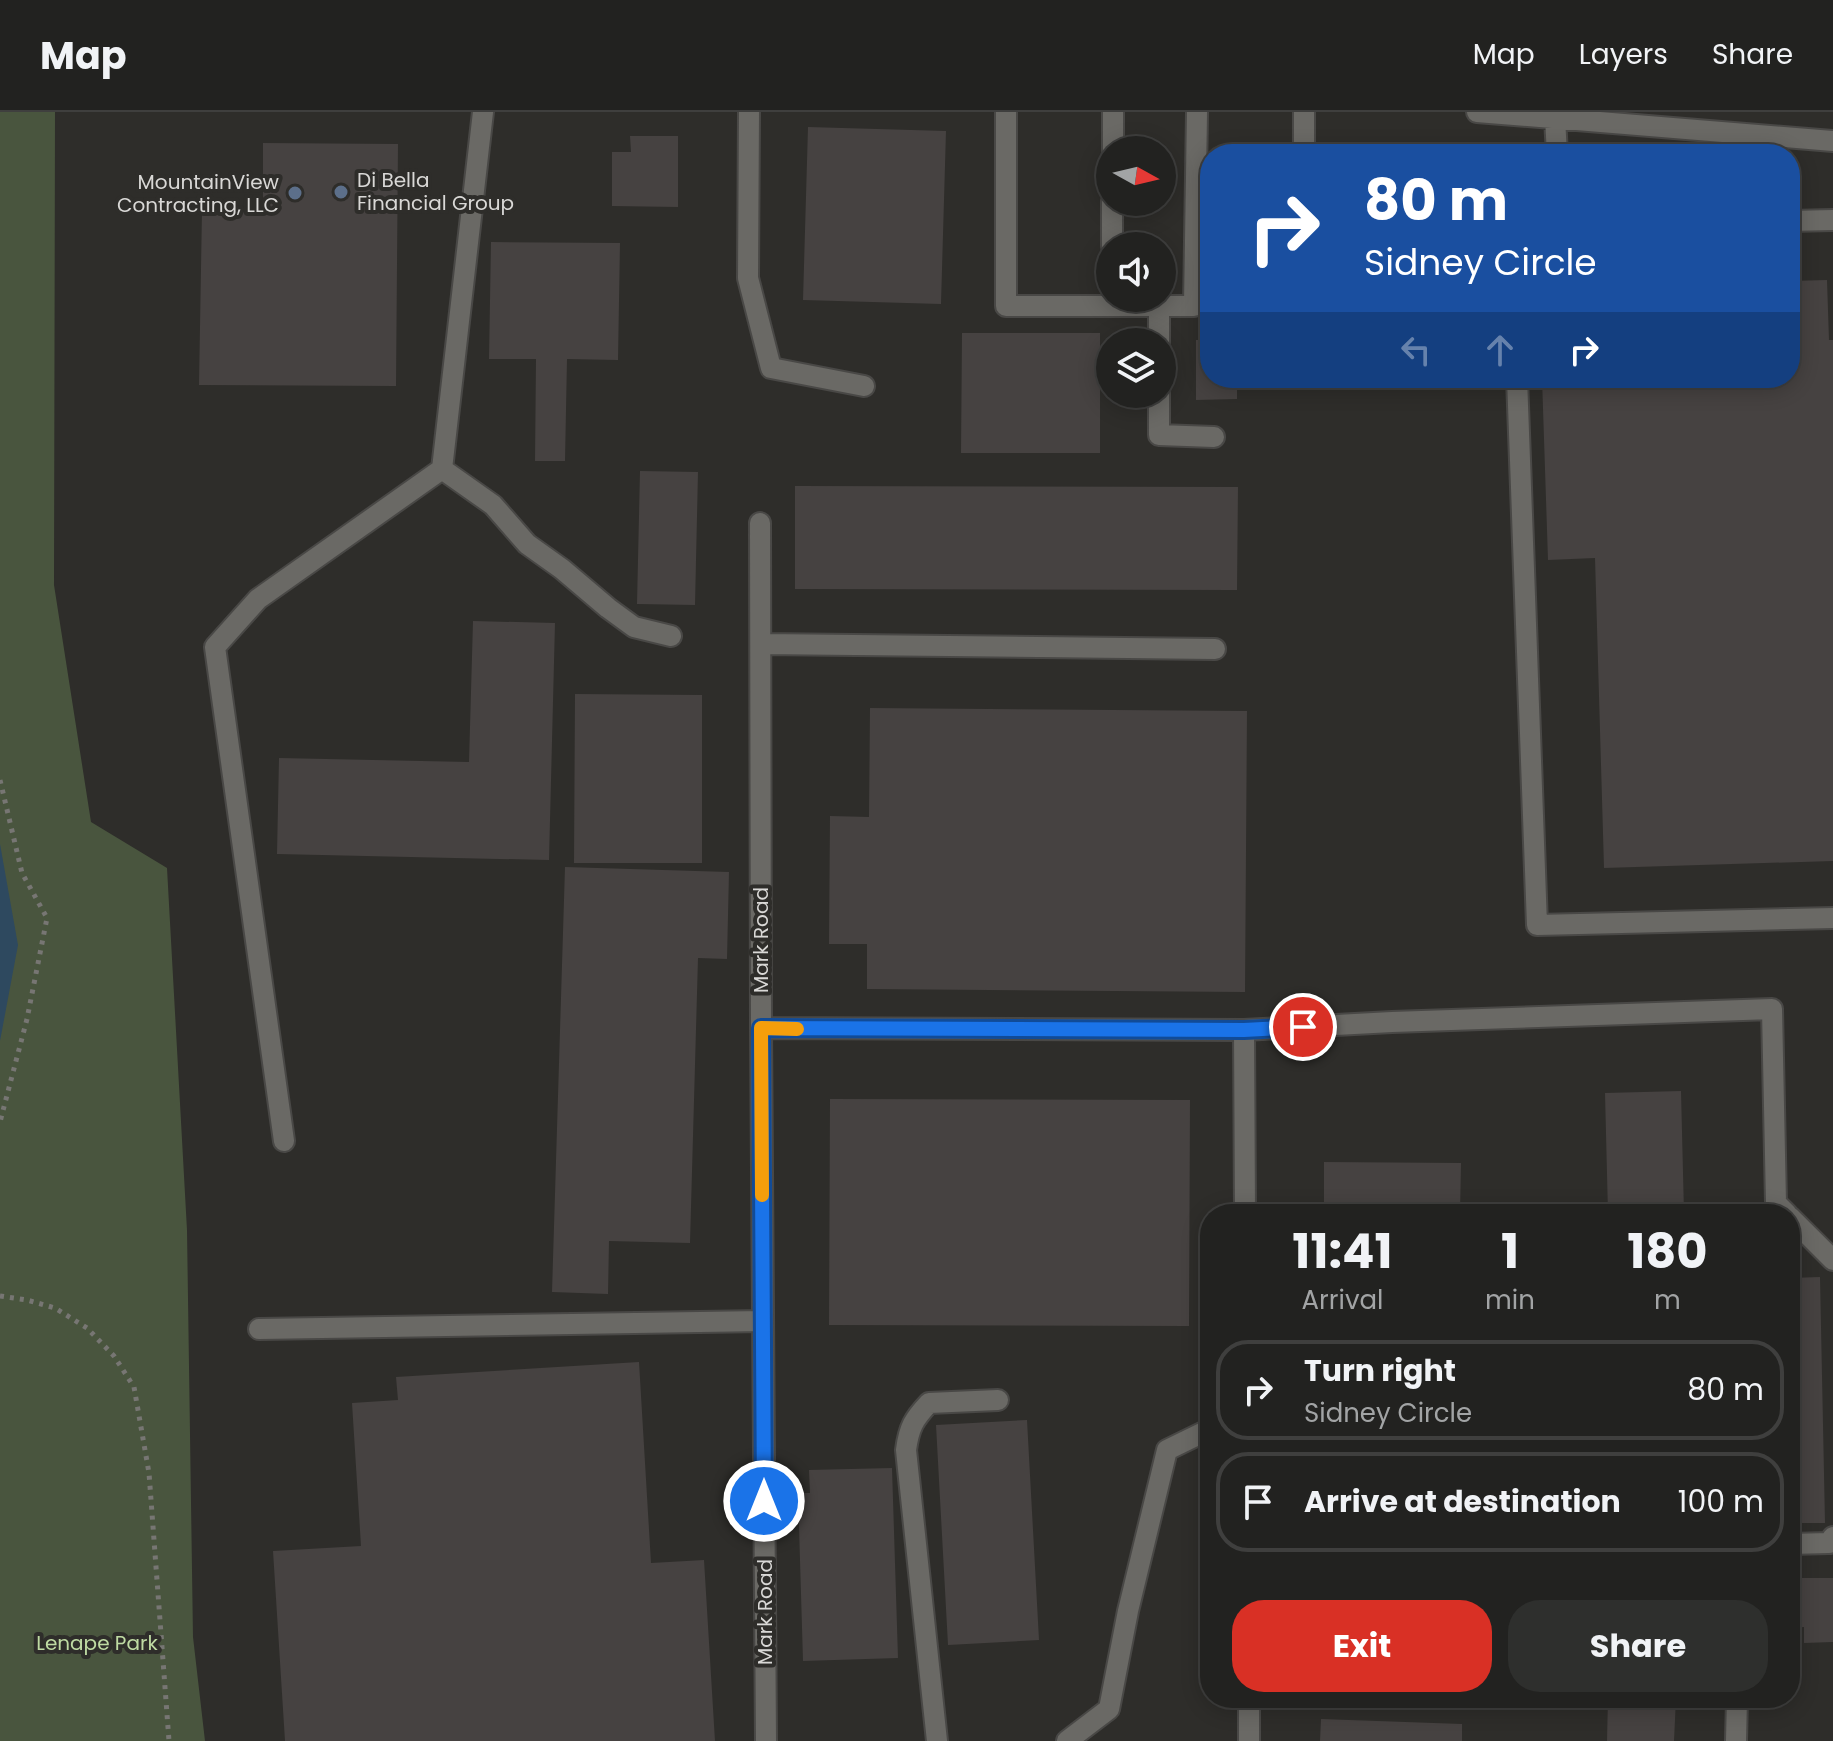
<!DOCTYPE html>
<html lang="en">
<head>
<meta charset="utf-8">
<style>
  body { margin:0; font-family:Poppins,sans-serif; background:#2e2f2d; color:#f1f3f6; height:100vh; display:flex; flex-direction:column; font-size:30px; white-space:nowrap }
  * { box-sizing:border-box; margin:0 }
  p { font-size:26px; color:#a2a4a5 }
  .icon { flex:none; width:44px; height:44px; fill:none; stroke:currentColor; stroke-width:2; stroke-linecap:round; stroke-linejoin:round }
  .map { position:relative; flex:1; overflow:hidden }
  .panel { position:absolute; left:1200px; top:1092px; width:600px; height:504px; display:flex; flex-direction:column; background:#222220; border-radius:32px; box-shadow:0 4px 20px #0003,0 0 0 2px #3f3f3e }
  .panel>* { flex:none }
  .top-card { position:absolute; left:1200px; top:32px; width:600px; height:244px; border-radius:32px; box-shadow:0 4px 20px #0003,0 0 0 2px #3f3f3e; background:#1a4fa0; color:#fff; overflow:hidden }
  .needle { width:52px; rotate:98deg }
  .controls { position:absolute; left:1096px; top:24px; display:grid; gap:16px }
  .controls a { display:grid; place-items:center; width:80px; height:80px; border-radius:50%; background:#222220; box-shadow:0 4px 20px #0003,0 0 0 2px #3f3f3e; font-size:40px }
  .pin { position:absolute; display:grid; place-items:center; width:68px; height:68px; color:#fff; margin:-34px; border:4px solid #fff; border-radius:50%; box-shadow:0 2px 8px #0007 }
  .me { position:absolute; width:88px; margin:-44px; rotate:0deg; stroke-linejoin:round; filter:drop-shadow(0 0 6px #0008) }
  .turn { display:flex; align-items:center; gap:28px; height:168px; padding:0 32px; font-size:36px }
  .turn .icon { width:104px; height:104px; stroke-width:2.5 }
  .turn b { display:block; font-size:56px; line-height:68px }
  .lanes { display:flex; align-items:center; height:76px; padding:0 32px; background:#0003; justify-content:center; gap:40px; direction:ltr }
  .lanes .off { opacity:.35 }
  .eta { display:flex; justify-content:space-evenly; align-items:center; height:136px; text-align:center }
  .eta b { font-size:48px; font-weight:700; line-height:56px }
  .cta { display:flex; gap:16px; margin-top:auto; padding:16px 32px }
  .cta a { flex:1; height:92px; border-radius:32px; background:#d93025; color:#fff; font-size:32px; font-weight:700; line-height:92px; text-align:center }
  .cta a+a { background:#2e2f2d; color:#f1f3f6 }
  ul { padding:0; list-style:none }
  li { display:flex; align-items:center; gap:24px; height:100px; margin:0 16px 12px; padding:0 16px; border:4px solid #3f3f3e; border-radius:32px }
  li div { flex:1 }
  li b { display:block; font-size:30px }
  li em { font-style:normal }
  header { display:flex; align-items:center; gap:48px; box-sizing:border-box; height:112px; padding:0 40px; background:#222220; border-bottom:2px solid #3f3f3e }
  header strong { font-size:38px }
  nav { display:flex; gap:44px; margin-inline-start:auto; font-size:28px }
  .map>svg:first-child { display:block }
</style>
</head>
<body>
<header>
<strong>Map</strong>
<nav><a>Map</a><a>Layers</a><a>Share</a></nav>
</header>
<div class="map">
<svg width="1833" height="1629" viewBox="0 0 1833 1629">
  <rect width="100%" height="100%" fill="#2e2d2a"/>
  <path fill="#49553e" d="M0 0H55L54 473 91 710 167 756 187 1118 193 1525 205 1629H0Z"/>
  <path fill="#2e495f" d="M0 732 18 833 0 929Z"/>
  <path fill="#464241" d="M808 15 946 19 941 192 803 188Z
    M630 24H678V95L612 94V40H631Z
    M263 31 398 32 396 274 199 273 202 98 263 100Z
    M491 130 620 131 618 248 567 247 565 349H535L536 247H489Z
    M1827 168 1829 228H1833V749L1604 756 1595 446 1548 448 1542 266H1790V169Z
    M962 221H1100V341H961Z
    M1196 228H1210V266H1237V287L1196 288Z
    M640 359 698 360 695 493 637 492Z
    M795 374 1238 375 1237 478 795 477Z
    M473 509 555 511 549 748 277 742 279 646 469 650Z
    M575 582 702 583V751H574Z
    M870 596 1247 599 1245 880 867 877V832H829L830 704 869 705Z
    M565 755 729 760 727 847 698 846 690 1131 609 1129 608 1182 552 1180Z
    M1681 979 1684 1101 1608 1102 1605 981Z
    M830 987 1190 988 1189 1214 829 1213Z
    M1324 1050 1461 1051 1460 1102H1324Z
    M1820 1165 1825 1411H1790V1166Z
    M639 1250 651 1451 704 1448 715 1629H285L273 1439 361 1434 352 1291 398 1288 396 1265Z
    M1027 1308 1039 1528 948 1533 936 1313Z
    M892 1356 898 1546 803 1549 798 1381H810L809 1358Z
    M1790 1466H1833V1530L1804 1531V1515L1790 1516Z
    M1608 1586H1676L1674 1629H1607Z
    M1321 1607 1462 1612V1629H1320Z"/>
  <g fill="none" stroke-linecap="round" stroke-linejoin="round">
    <defs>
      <path id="minor" d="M749 0 748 166 771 256 864 274
        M1006 0V194H1194L1197 0
        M1304 0V42
        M1477 0 1833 29
        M1555 6 1557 42
        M1113 38V0
        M1790 109 1833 108
        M1112 134V90
        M1159 230V195
        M1517 266 1537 813 1833 806
        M1159 282V323L1214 325
        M442 357 493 393 527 432 562 457 608 496 634 515 671 524
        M760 411 761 916 766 1629
        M761 532 1215 537
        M761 916 1244 918 1392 910 1772 897 1776 1091 1787 1102
        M1244 918 1245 1102
        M284 1029 215 535 258 487 442 357 483 0
        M1790 1105 1833 1148
        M259 1217 763 1209
        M1790 1432 1829 1431 1833 1425
        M1249 1586V1629
        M937 1629 906 1338C909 1315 914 1307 929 1291L998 1288
        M1067 1629 1109 1597 1128 1499 1167 1338 1210 1317
        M1736 1629 1737 1586"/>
    </defs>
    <use href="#minor" stroke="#494846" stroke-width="24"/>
    <path stroke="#777673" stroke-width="5" stroke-dasharray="4 6" stroke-linecap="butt" d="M0 668 22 761 47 806 27 907 0 1010
      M0 1184 27 1188 55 1196 87 1216 114 1244 134 1275 149 1361 169 1629"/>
    <use href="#minor" stroke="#6a6965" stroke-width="20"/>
  </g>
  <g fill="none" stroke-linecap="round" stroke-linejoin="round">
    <defs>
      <path id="route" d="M764 1389 761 916 1244 918 1303 915"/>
    </defs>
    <use href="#route" stroke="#114b97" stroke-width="20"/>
    <use href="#route" stroke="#1a73e8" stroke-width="14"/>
    <path stroke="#f59e0b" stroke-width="14" d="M762 1083 761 916 797 917"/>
  </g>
  <g fill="#5c6f8a" stroke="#2e2d2a" stroke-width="3">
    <circle cx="341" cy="80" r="8"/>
    <circle cx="295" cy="81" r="8"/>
  </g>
  <g text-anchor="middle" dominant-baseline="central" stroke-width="8" stroke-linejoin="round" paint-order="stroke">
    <g font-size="20" fill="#d9d8d6" stroke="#2e2d2a" text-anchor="start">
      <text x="357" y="68">Di Bella<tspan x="357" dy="23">Financial Group</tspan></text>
      <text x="279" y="70" text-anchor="end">MountainView<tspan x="279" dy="23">Contracting, LLC</tspan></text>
    </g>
    <g font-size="20" fill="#d9d8d6" stroke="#2e2d2a">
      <text transform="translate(761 828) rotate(-90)">Mark Road</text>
      <text transform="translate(765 1500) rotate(-90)">Mark Road</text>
    </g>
    <g font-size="20" fill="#bfdba3" stroke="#2e2d2a">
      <text x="97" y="1531">Lenape Park</text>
    </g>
  </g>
</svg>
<div class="controls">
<a><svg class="needle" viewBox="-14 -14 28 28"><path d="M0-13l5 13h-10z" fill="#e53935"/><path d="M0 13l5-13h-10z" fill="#a2a4a5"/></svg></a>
<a><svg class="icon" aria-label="sound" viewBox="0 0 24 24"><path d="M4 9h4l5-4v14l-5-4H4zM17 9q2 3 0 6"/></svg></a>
<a><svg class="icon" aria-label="layers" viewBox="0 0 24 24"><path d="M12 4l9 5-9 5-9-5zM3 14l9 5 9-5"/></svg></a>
</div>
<div class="pin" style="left:1303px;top:915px;background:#d93025"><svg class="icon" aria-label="arrive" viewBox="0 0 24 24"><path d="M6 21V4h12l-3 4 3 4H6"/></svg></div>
<svg class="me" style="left:764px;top:1389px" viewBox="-20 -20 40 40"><circle r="17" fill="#1a73e8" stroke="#fff" stroke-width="3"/><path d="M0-11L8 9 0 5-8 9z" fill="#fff"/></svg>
<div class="top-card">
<div class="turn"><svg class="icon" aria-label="right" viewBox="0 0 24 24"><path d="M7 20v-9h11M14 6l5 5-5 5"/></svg><div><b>80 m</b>Sidney Circle</div></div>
<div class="lanes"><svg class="icon off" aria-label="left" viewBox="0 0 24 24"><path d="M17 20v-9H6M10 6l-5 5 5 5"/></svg><svg class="icon off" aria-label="ahead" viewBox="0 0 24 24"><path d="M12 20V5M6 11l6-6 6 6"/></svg><svg class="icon" aria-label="right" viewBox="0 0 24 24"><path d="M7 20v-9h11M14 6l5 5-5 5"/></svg></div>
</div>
<section class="panel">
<div class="eta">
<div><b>11:41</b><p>Arrival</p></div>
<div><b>1</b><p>min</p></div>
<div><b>180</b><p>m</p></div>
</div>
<ul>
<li><svg class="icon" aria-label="right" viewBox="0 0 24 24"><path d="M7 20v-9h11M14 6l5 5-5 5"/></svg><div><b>Turn right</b><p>Sidney Circle</p></div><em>80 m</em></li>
<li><svg class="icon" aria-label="arrive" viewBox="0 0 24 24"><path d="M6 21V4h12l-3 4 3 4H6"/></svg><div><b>Arrive at destination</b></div><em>100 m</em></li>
</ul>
<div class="cta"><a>Exit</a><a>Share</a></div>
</section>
</div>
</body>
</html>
